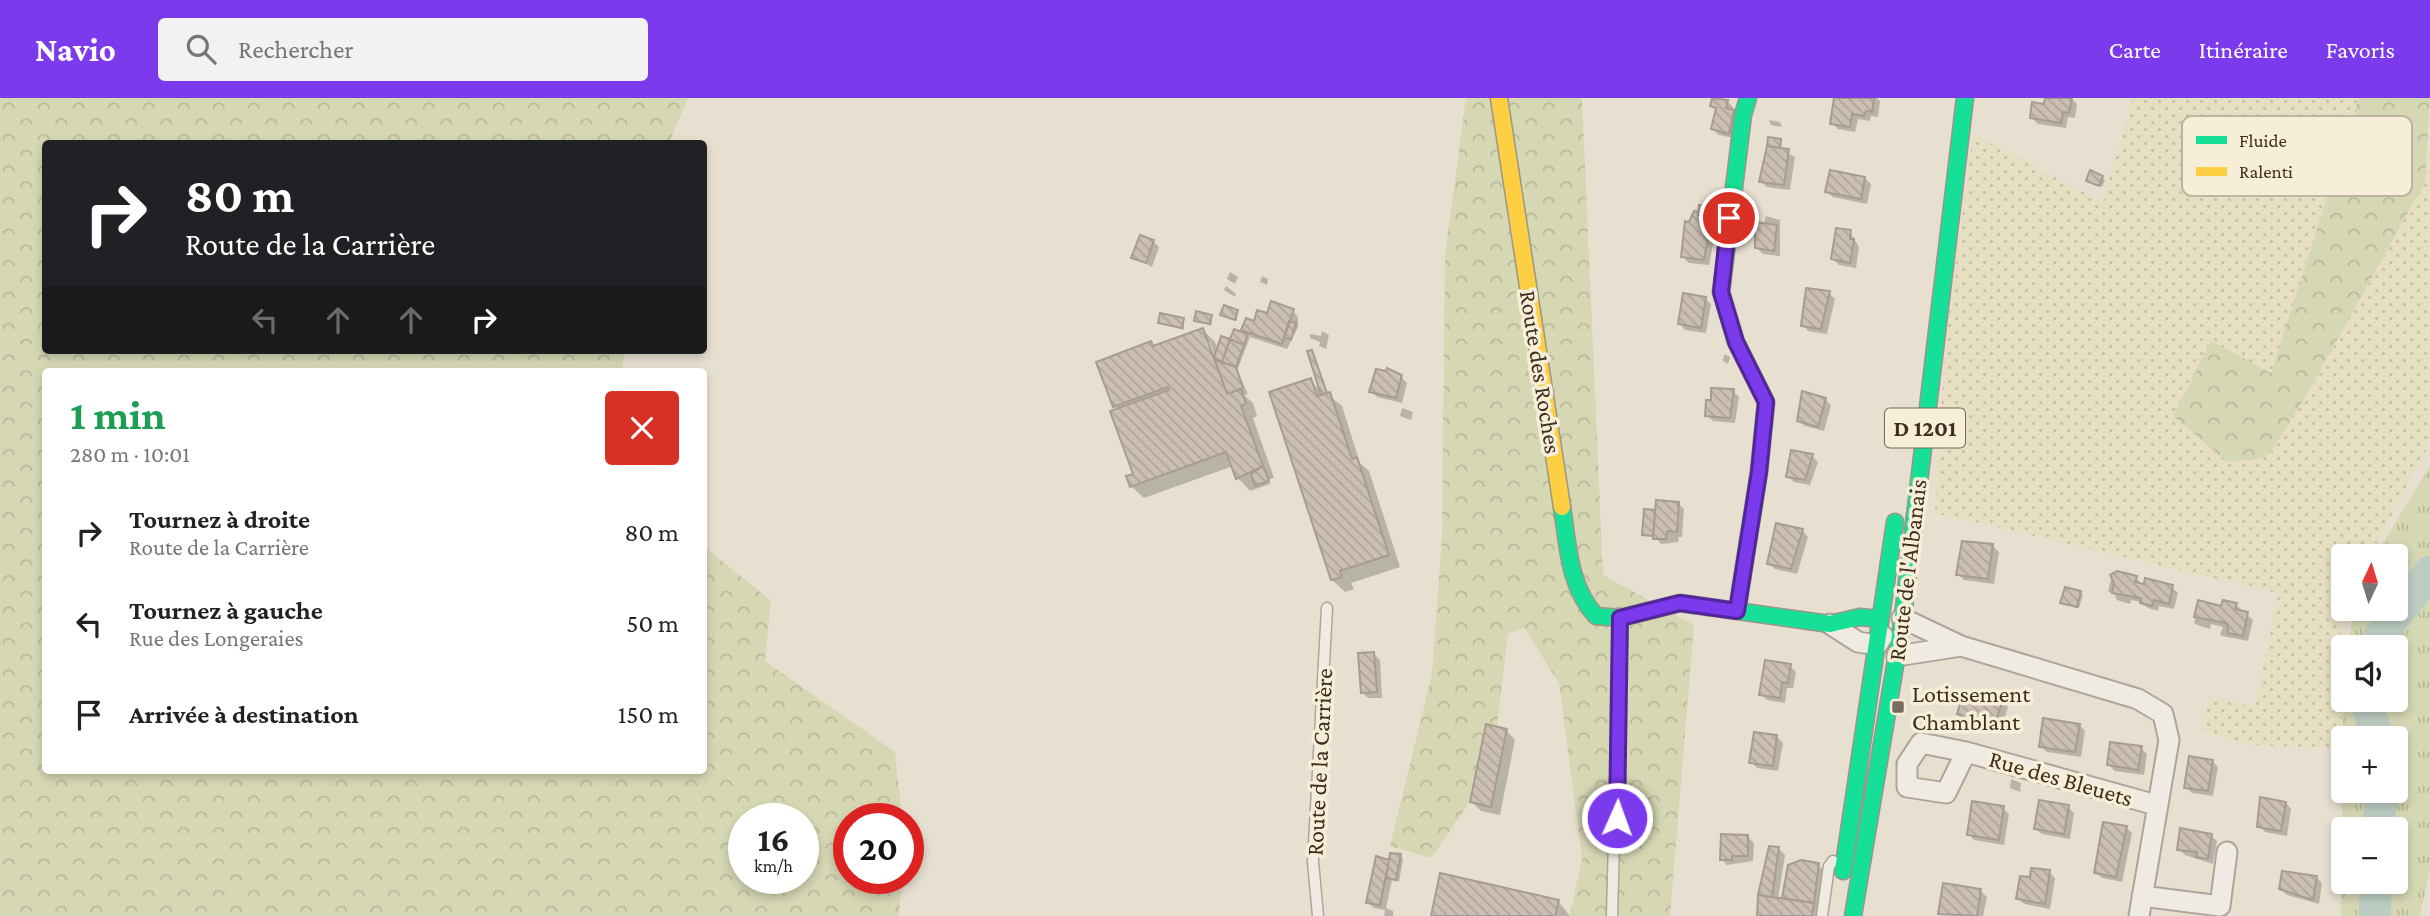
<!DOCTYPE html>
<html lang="fr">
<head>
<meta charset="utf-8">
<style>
  body { margin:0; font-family:"Crimson Pro",serif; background:#f2f2f2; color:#222; height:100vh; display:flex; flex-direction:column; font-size:26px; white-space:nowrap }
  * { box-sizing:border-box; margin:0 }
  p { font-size:23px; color:#767676 }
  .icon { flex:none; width:38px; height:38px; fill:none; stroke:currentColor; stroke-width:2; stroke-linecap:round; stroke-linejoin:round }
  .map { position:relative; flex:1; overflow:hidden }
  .panel { position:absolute; left:42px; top:270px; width:665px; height:406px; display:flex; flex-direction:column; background:#fff; border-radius:7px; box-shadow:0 4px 10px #0003 }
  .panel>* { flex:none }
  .guide { position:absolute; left:42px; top:42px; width:665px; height:214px; border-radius:7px; box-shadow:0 4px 10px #0003; background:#202124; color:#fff; overflow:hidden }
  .needle { width:46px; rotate:4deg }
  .buttons { position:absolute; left:2331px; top:446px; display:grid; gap:14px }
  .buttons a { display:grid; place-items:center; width:77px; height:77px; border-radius:7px; background:#fff; box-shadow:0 4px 10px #0003; font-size:35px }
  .speed { position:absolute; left:728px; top:705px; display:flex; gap:14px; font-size:35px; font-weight:700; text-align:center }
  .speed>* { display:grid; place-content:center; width:91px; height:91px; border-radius:50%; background:#fff; box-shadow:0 4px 10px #0003; line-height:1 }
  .speed small { font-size:18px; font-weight:400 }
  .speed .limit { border:10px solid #d22; background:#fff; color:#111 }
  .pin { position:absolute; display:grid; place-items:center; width:60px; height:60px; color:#fff; margin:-30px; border:4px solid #fff; border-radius:50%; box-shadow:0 2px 7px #0007 }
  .me { position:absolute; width:77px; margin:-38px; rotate:2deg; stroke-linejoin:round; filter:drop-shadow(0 0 5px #0008) }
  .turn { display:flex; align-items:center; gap:24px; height:147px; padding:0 28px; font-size:32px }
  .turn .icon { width:91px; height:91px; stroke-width:2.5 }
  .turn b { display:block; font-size:49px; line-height:60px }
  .lanes { display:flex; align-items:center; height:66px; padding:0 28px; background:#0003; justify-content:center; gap:35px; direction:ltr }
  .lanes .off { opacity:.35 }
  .round { display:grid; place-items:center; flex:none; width:74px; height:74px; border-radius:7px; background:#f2f2f2 }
  .head { display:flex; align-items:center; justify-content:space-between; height:119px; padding:0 28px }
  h1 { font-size:42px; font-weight:700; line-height:52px; color:#1e9e55 }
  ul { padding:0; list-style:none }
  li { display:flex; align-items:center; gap:21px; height:91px; padding:0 28px }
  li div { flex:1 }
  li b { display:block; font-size:26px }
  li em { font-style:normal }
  header { display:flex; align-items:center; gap:42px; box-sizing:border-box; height:98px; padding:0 35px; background:#7c3aed; color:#fff }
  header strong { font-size:33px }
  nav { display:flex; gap:38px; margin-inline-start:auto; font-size:24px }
  .search { width:490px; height:63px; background:#f2f2f2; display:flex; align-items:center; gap:18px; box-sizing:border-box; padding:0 24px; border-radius:7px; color:#767676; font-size:26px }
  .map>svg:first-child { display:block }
</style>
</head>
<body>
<header>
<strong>Navio</strong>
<div class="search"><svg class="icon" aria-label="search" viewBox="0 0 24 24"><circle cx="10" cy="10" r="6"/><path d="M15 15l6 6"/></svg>Rechercher</div>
<nav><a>Carte</a><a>Itinéraire</a><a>Favoris</a></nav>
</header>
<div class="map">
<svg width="2430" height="818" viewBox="0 0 2430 818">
  <defs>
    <pattern id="farmland-dots" width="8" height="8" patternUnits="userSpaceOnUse" patternTransform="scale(1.75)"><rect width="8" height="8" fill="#e6dfc2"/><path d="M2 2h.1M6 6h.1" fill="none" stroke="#c6c0a6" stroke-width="1.8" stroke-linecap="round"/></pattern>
    <pattern id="forest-crowns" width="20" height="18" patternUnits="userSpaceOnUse" patternTransform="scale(1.75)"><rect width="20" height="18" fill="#d6d7b3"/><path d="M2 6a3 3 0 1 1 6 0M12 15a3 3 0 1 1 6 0" fill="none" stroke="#b9b99a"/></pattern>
    <pattern id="park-tufts" width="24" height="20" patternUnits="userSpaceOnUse" patternTransform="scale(1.75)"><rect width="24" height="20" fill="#d6d7b3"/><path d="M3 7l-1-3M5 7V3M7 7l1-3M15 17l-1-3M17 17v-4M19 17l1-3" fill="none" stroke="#b9b99a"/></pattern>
    <pattern id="building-back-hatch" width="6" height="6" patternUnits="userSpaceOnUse" patternTransform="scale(1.75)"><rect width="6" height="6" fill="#cbbfb2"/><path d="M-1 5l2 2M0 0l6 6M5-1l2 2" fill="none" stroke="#afa499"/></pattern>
  </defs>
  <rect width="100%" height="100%" fill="#e7e0d1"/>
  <path fill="url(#farmland-dots)" d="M2133 0H2359L2271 275 2173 318 2227 364 2271 354 2311 289 2425 84 2430 43V345L2370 458H2343V509L2340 516 2343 569 2341 650 2250 647 2200 632 2210 598 2255 609 2278 495 1935 415 1946 238 1973 36 2103 104Z"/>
  <path fill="url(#forest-crowns)" fill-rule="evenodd" d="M0 0H688L669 45 46 46V252H625L622 273H46V672H704V448L771 503 765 563 895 654 902 721H849V780L902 781 899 818H0ZM744 721H803V780H744Z
    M1466 0H1582L1603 477 1694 527 1670 818H1570L1582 760 1559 585 1524 530 1508 536 1497 629 1486 626 1470 704 1431 760 1390 748 1432 576 1442 440 1445 157Z
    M2359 0H2430L2425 84 2311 289 2271 354 2262 360 2227 364 2173 318 2211 243 2271 275Z"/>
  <path fill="url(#park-tufts)" fill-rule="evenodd" d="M2430 368V770L2420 818H2341L2343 602H2396V550L2348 549 2354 511H2396V458H2375ZM2343 640H2396V693H2343ZM2343 732H2396V784H2343Z"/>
  <path fill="#0003" fill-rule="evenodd" d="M1836 0H1877L1880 3 1878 19 1871 18 1870 23 1858 21 1855 34 1838 31 1832 25Z
    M2047 0H2071L2077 6 2075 20 2068 19 2066 30 2038 26 2032 20 2046 8Z
    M1727 3 1733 9 1734 40 1719 37 1713 31 1717 13 1712 7Z
    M1769 22 1780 24 1782 29 1771 27Z
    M1781 42 1782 52 1795 59 1790 92 1767 89 1761 83Z
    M2102 79 2105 82 2102 89 2088 82Z
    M1865 80 1871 86 1867 106 1833 99 1827 94Z
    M1712 111 1717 126 1709 167 1689 165 1683 159Z
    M1766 118 1780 122V158L1763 156 1757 150Z
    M1850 134 1859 149 1856 170 1839 167 1833 161Z
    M1153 143 1159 149 1152 169 1133 159Z
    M1230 174 1238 179 1235 186 1227 181Z
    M1262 178 1268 181 1267 187 1260 184Z
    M1226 188 1236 196 1235 199 1224 192Z
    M1829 195 1835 201 1827 236 1808 233 1803 227Z
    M1705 200 1711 206 1706 235 1685 232 1680 226Z
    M1293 213 1298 219V229L1287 251 1250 239 1243 232 1268 217Z
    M1237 214V223L1222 217Z
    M1211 219 1212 228 1196 222Z
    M1184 222V232L1159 225Z
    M1203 232 1215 244 1218 252 1231 244 1235 233 1250 239 1237 273 1248 296 1244 297 1253 305 1257 318 1253 320 1274 380 1269 382 1270 386 1250 393 1238 380 1233 368 1144 400 1131 388 1135 377 1118 312 1114 308 1154 249ZM1206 244H1210L1218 267 1215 268Z
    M1322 233 1329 237 1326 251 1319 248 1320 244 1310 240V236L1321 238Z
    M1312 254 1328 297 1342 308 1360 365 1369 373 1400 469 1351 485 1354 491 1345 494 1332 482 1310 282 1321 293Z
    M1724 256 1730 259 1728 266 1723 263Z
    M1387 275 1401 279 1407 285 1402 305 1377 299 1371 293Z
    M1733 293 1739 299 1735 325 1713 323 1707 317Z
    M1825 301 1831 307 1824 333 1805 328 1799 323Z
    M1402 310 1413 314 1411 322 1400 318Z
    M1812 358 1818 364 1810 387 1794 384 1788 378Z
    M1678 405 1684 411 1682 439H1679L1678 444 1661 446 1655 439 1644 436 1645 413 1657 414Z
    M1777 427 1803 433 1808 439 1797 476 1775 471 1769 465Z
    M1993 448 1999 454 1994 486 1964 482 1958 476Z
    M2136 479 2142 487 2172 489 2178 495 2174 511 2159 508 2158 513 2148 510 2141 504 2131 502 2130 506 2117 502 2115 497 2108 493 2111 481 2115 485Z
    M2080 494 2083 497 2079 510 2062 504Z
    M2199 504 2223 510 2236 507 2253 522 2248 543 2222 538 2220 536 2223 529 2211 526 2210 531 2197 527 2194 525Z
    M1374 556 1380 562 1382 600H1368L1362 594Z
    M1790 568 1796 574 1793 590H1787L1785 605 1767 602 1761 596Z
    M2002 603 2008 609 2001 631 1980 623 1978 626 1965 622 1959 616Z
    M2079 627 2085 633 2081 659 2047 654 2041 648Z
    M1506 632 1515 642 1500 717 1481 713 1472 704Z
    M1777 639 1783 645 1778 673 1757 670 1751 664Z
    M2141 650 2147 656 2144 677 2115 673 2109 667Z
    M2212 663 2218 669 2213 698 2192 695 2186 689Z
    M2011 681 2021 685 2020 694 2010 690Z
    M2286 705 2291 711 2287 738 2265 734 2259 728Z
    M2068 709 2074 715 2070 741 2042 736 2036 731Z
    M2003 710 2009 716 2004 747 1974 742 1969 736Z
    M2126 729 2132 735 2122 784 2102 780 2096 774Z
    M2211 738 2217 743 2213 766 2185 757 2179 751Z
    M1748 739 1754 745 1753 763 1727 767 1721 761Z
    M1779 751 1785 757 1778 801 1787 803 1784 800 1818 767 1824 773 1822 818H1759L1760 797Z
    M1401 758 1403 761 1399 784 1392 782 1386 810 1393 813V818H1384L1385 812 1374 810 1368 804 1377 760 1390 764Z
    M2049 774 2055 780 2050 811 2024 806 2018 800 2031 781Z
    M2316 779 2322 785 2319 806 2287 797 2281 791Z
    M1981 793 1987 799 1983 818 1940 816Z
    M1558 803 1570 818H1433Z"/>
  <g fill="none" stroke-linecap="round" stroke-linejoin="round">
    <path stroke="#bcccc2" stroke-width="32" d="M2371 550 2430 474
      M2365 602 2378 640
      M2377 732 2383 693
      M2375 818 2376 784"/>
  </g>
  <path fill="url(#building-back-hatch)" stroke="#a89c90" stroke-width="2" d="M1712 0 1728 2 1726 10 1734 12 1729 36 1711 31 1716 10 1710 8Z
    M1834 0H1874L1872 14 1866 13 1864 18 1852 16 1850 29 1830 26Z
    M2045 0H2072L2069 15 2063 14 2061 25 2030 20 2032 4 2044 6Z
    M1768 39 1781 41 1780 50 1767 48Z
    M1767 48 1789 51 1784 87 1759 84Z
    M1830 72 1865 79 1861 101 1825 94Z
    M2090 72 2103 78 2099 88 2086 83Z
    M1699 107 1713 109 1712 118 1698 117Z
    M1694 113 1712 118 1704 162 1681 159 1685 123 1689 124Z
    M1755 124 1777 127 1774 153 1755 150Z
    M1836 130 1851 132 1850 141H1854L1850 165 1831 161Z
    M1140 137 1154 142 1146 165 1131 160Z
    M1806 190 1830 193 1821 231 1801 228Z
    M1683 195 1706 199 1701 230 1678 226Z
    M1271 203 1294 211 1282 246 1241 232 1246 220 1254 223 1257 212 1267 215Z
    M1224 207 1238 212 1235 222 1220 217Z
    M1196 213 1212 217 1210 226 1194 223Z
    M1160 215 1184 220 1182 230 1158 225Z
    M1289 223 1296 225 1291 242 1284 239Z
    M1203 230 1227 296 1241 291 1246 306 1241 308 1263 368 1236 381 1226 354 1130 389 1126 378 1133 376 1110 313 1169 292 1168 289 1113 309 1096 264 1151 243 1153 248Z
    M1234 231 1248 236 1244 247 1230 241Z
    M1221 238 1230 241 1222 264 1214 259Z
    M1230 241 1244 247 1236 269 1222 264Z
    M1312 252 1327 295 1321 297 1307 253Z
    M1215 262 1236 269 1243 290 1227 296Z
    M1387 270 1402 277 1396 300 1369 294 1376 271 1386 273Z
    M1311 280 1317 298 1330 294 1352 361 1357 359 1389 457 1340 473 1342 479 1331 482 1269 294Z
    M1711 290 1734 291 1730 320 1705 318 1706 302H1711Z
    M1802 293 1826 300 1818 329 1797 323Z
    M1791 352 1813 356 1805 382 1786 379Z
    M1263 368 1269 383 1255 388 1251 376Z
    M1656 402 1679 404 1677 434 1667 433 1666 441H1653Z
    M1644 411 1655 412 1653 438 1642 437Z
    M1776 425 1803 431 1791 471 1767 466Z
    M1962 443 1993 446 1988 481 1956 477Z
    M2117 473 2137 478 2135 484 2144 486 2145 480 2173 487 2169 506 2154 502 2152 508 2140 505 2141 500 2112 495 2114 485 2110 477Z
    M2065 489 2081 493 2077 509 2060 505Z
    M2198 502 2221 508 2223 502 2237 505 2235 511 2248 514 2243 538 2228 535 2227 525 2194 519Z
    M1374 554 1377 594 1361 595 1358 555Z
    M1765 562 1791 566 1788 585 1782 584 1780 600 1759 597Z
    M1975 592 2003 601 1995 626 1974 618 1972 621 1957 616 1962 599 1970 601Z
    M2043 620 2080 626 2075 654 2039 649Z
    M1486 626 1507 631 1491 709 1470 704Z
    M1754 634 1777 637 1773 668 1749 665Z
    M2110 644 2142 648 2138 672 2107 667Z
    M2189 658 2213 662 2208 693 2184 690Z
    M2260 699 2286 704 2281 733 2257 729Z
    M2039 702 2069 707 2064 736 2034 731Z
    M1972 703 2004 708 1999 742 1967 737Z
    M2103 724 2127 728 2116 779 2094 775Z
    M2180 730 2212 736 2208 761 2196 759 2197 754 2177 752Z
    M1721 736 1748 737V758H1732V762H1720Z
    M1769 748 1779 749 1772 799 1758 797Z
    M1390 755 1401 756 1396 782 1386 780Z
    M1376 758 1389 762 1380 807 1366 805Z
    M1801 762 1819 765 1814 805 1782 800 1788 767Z
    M2031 770 2050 772 2045 806 2016 801 2020 778 2030 779Z
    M2282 773 2317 778 2313 802 2279 791Z
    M1440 775 1559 802 1555 818H1431Z
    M1943 785 1981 791 1977 818 1938 816Z
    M1758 797 1814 805 1812 818H1757Z"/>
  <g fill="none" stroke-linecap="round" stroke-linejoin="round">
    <defs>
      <path id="lane" d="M1318 818 1313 764 1327 510
        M1612 818 1620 521
        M1822 818 1829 768 1833 763"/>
      <path id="street" d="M1902 520 1961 548 2138 601 2163 616 2169 642 2139 818
        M1830 526 1858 544 1877 547 1883 538
        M1897 558 1961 548
        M1966 654 1946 695 1907 689V666L1921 645 1966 654 2156 707
        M2142 798 2220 808 2227 754"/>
      <path id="fast" d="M1562 409C1568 448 1569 489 1596 518L1620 520 1680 505 1830 526 1860 519 1880 521
        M1737 513 1759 374 1766 304 1736 244 1721 194 1743 17 1748 0
        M1843 773 1895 424
        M1853 818 1902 526 1965 0"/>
      <path id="slow" d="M1499 0 1562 409"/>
    </defs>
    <use href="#lane" stroke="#ada599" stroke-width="13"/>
    <use href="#street" stroke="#ada599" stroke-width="23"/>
    <use href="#fast" stroke="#9c958a" stroke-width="19"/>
    <use href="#slow" stroke="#9c958a" stroke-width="19"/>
    <use href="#lane" stroke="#efebe3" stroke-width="10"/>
    <use href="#street" stroke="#efebe3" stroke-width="19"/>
    <use href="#fast" stroke="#16e098" stroke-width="16"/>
    <use href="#slow" stroke="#ffcf43" stroke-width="16"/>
  </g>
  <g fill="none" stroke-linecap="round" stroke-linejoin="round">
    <defs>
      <path id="route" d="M1617 720 1620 520 1680 505 1737 513 1759 374 1766 304 1736 244 1721 194 1729 120"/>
    </defs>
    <use href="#route" stroke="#51269a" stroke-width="18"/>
    <use href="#route" stroke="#7c3aed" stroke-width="12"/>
  </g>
  <rect fill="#786c5e" stroke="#f7eed8" stroke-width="2.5" x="1891" y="602" width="14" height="14" rx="3.5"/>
  <g text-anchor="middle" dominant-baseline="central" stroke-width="7" stroke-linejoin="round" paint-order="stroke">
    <rect fill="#f7eed8" stroke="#756857" stroke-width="2" x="1885" y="310.5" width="80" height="39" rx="5"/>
    <g font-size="23" font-weight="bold" fill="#3d2e20">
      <text x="1925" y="330">D 1201</text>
    </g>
    <g font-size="24" fill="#3d2e20" stroke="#f7eed8">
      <text transform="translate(1541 274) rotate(81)">Route des Roches</text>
      <text transform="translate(1907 472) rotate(-83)">Route de l'Albanais</text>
      <text transform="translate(1319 664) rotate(-87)">Route de la Carrière</text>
      <text transform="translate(2061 680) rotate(16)">Rue des Bleuets</text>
    </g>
    <g font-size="24" fill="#3d2e20" stroke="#f7eed8" text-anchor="start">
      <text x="1912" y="595">Lotissement<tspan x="1912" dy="28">Chamblant</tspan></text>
    </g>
  </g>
  <rect x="2182" y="18" width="230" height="80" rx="10" fill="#f7eed8" stroke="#bfb4a1" stroke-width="2"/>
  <rect x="2196" y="38" width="31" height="8" fill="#16e098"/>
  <rect x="2196" y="69" width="31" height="9" fill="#ffcf43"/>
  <g font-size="19" fill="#3d2e20">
    <text x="2239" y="49">Fluide</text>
    <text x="2239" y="80">Ralenti</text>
  </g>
</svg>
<div class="buttons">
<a><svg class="needle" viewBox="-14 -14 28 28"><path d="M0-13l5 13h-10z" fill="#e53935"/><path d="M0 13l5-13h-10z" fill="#767676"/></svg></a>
<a><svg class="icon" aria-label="sound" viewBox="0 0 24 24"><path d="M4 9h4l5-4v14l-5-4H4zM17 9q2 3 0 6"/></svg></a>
<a>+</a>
<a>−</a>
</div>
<div class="speed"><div>16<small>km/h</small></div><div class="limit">20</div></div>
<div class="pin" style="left:1729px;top:120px;background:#d93025"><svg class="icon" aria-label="arrive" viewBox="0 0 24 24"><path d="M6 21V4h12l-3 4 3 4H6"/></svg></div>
<svg class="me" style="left:1617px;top:720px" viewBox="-20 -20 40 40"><circle r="17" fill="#7c3aed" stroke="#fff" stroke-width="3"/><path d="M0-11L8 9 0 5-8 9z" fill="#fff"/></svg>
<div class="guide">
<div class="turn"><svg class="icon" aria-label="right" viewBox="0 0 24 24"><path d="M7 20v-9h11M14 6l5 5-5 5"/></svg><div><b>80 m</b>Route de la Carrière</div></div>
<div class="lanes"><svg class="icon off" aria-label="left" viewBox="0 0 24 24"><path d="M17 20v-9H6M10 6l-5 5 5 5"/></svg><svg class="icon off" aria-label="ahead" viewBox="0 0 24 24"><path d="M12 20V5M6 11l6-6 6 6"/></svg><svg class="icon off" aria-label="ahead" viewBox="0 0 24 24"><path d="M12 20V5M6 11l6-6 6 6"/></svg><svg class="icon" aria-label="right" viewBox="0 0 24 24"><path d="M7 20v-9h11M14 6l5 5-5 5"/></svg></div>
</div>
<section class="panel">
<div class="head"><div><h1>1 min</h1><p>280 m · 10:01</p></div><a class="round" style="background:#d93025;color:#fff"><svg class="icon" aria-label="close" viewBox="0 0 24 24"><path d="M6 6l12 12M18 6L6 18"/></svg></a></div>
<ul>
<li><svg class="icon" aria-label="right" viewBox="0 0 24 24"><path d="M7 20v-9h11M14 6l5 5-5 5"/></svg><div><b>Tournez à droite</b><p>Route de la Carrière</p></div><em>80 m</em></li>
<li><svg class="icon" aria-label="left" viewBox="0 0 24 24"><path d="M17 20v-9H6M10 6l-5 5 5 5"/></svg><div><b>Tournez à gauche</b><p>Rue des Longeraies</p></div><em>50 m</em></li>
<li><svg class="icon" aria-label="arrive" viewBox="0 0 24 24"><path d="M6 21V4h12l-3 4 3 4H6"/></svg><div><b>Arrivée à destination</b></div><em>150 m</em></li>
</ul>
</section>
</div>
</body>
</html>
